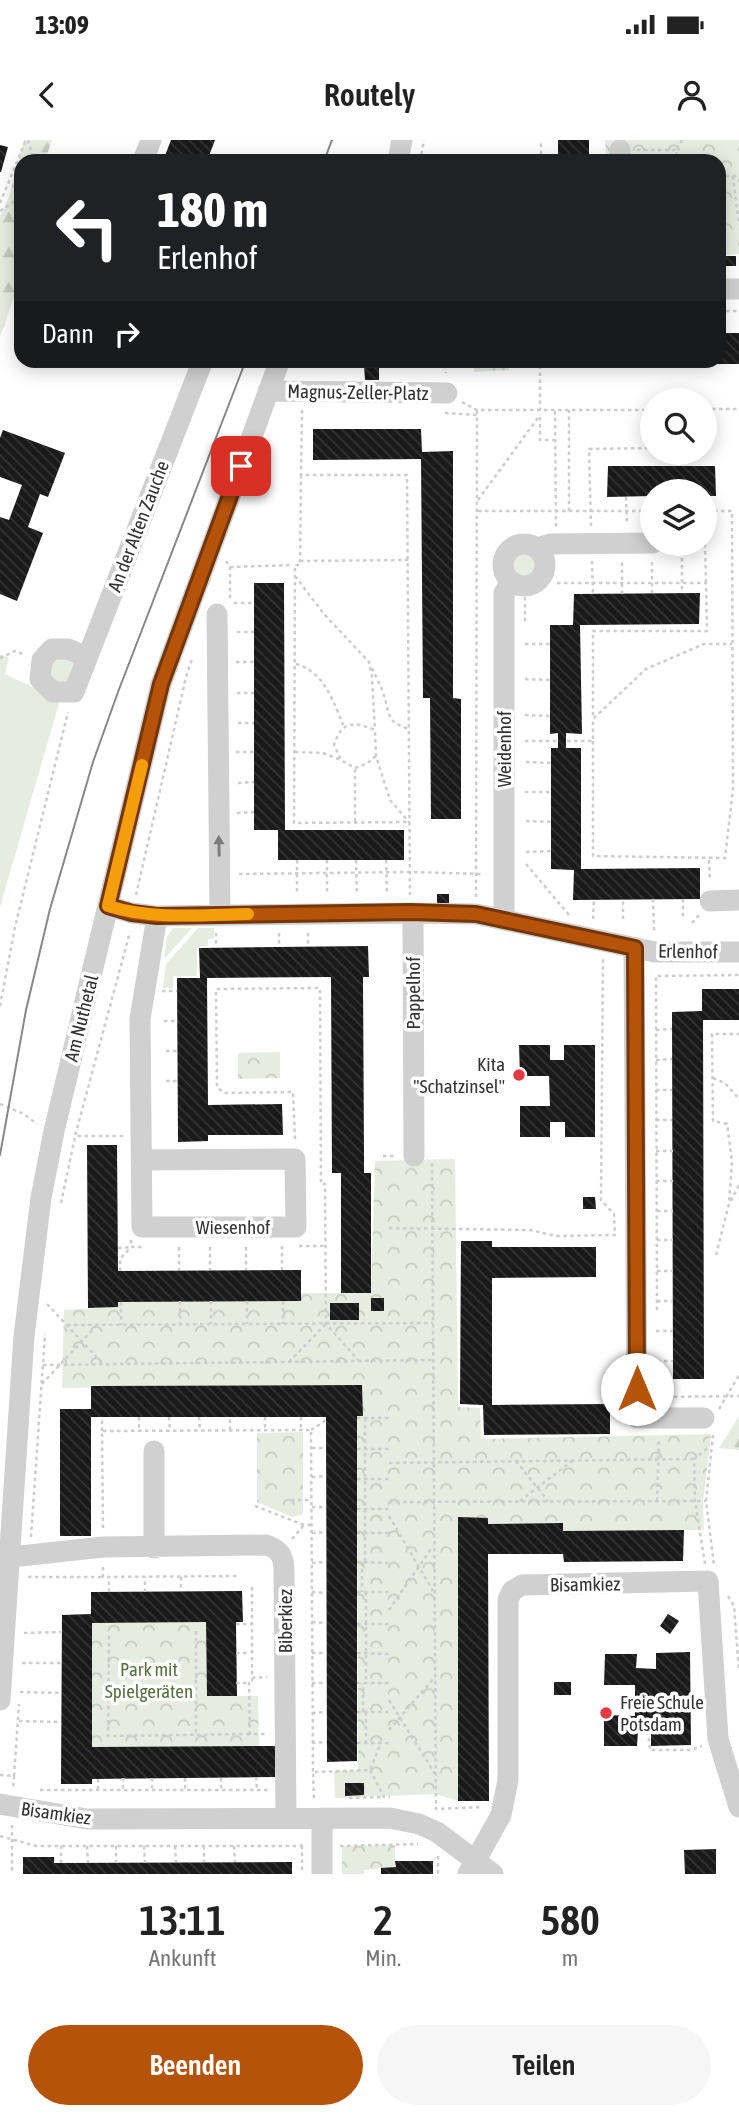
<!DOCTYPE html>
<html lang="de">
<head>
<meta charset="utf-8">
<style>
  body { margin:0; font-family:"Asap Condensed",sans-serif; background:#f6f6f6; color:#222; height:100vh; display:flex; flex-direction:column; font-size:26px; white-space:nowrap }
  * { box-sizing:border-box; margin:0 }
  p { font-size:23px; color:#767676 }
  .icon { flex:none; width:38px; height:38px; fill:none; stroke:currentColor; stroke-width:2; stroke-linecap:round; stroke-linejoin:round }
  .map { position:relative; height:1734px; overflow:hidden }
  .drawer { display:flex; flex-direction:column; background:#fff; flex:1 }
  .drawer>* { flex:none }
  .hud { position:absolute; left:14px; top:14px; width:712px; height:214px; border-radius:21px; box-shadow:0 4px 18px #0003; background:#202124; color:#fff; overflow:hidden }
  .buttons { position:absolute; left:640px; top:248px; display:grid; gap:14px }
  .buttons a { display:grid; place-items:center; width:77px; height:77px; border-radius:50%; background:#fff; box-shadow:0 4px 18px #0003; font-size:35px }
  .pin { position:absolute; display:grid; place-items:center; width:60px; height:60px; color:#fff; margin:-30px; border-radius:14px; box-shadow:0 4px 10px #0006 }
  .me { position:absolute; width:77px; margin:-38px; rotate:0deg; stroke-linejoin:round; filter:drop-shadow(0 0 5px #0008) }
  .turn { display:flex; align-items:center; gap:24px; height:147px; padding:0 28px; font-size:32px }
  .turn .icon { width:91px; height:91px; stroke-width:2.5 }
  .turn b { display:block; font-size:49px; line-height:60px }
  .then { display:flex; align-items:center; height:66px; padding:0 28px; background:#0003; gap:14px; font-size:26px }
  .eta { display:flex; justify-content:space-evenly; align-items:center; height:119px; text-align:center }
  .eta b { font-size:42px; font-weight:600; line-height:49px }
  .button { display:flex; gap:14px; margin-top:auto; padding:14px 28px }
  .button a { flex:1; height:80px; border-radius:42px; background:#b45309; color:#fff; font-size:28px; font-weight:600; line-height:80px; text-align:center }
  .button a+a { background:#f6f6f6; color:#222 }
  .status { display:flex; justify-content:space-between; align-items:center; height:49px; padding:0 35px; background:#fff; direction:ltr }
  .status svg { height:19px; fill:currentColor }
  header { display:flex; justify-content:space-between; align-items:center; height:91px; padding:0 28px; background:#fff; font-size:32px; font-weight:600 }
  .map>svg:first-child { display:block }
</style>
</head>
<body>
<div class="status"><b>13:09</b><svg viewBox="0 0 49 12"><path d="M0 12V9h3v3zM5 12V6h3v6zM10 12V3h3v9zM15 12V0h3v12zM26 1h20v11H26zM47 4h2v5h-2z"/></svg></div>
<header><svg class="icon" aria-label="back" viewBox="0 0 24 24"><path d="M15 5l-7 7 7 7"/></svg>Routely<svg class="icon" aria-label="person" viewBox="0 0 24 24"><circle cx="12" cy="8" r="4"/><path d="M4 21q1-7 8-7t8 7"/></svg></header>
<div class="map">
<svg width="739" height="1734" viewBox="0 0 739 1734">
  <defs>
    <pattern id="forest-firs" width="22" height="20" patternUnits="userSpaceOnUse" patternTransform="scale(1.75)"><rect width="22" height="20" fill="#e6ecdf"/><path d="M5 1l3.5 6h-7zM16 11l3.5 6h-7z" fill="#c6cbc0"/></pattern>
    <pattern id="park-crowns" width="20" height="18" patternUnits="userSpaceOnUse" patternTransform="scale(1.75)"><rect width="20" height="18" fill="#e6ecdf"/><path d="M2 6a3 3 0 1 1 6 0M12 15a3 3 0 1 1 6 0" fill="none" stroke="#c6cbc0"/></pattern>
    <pattern id="building-back-hatch" width="6" height="6" patternUnits="userSpaceOnUse" patternTransform="scale(1.75)"><rect width="6" height="6" fill="#1a1a1a"/><path d="M-1 5l2 2M0 0l6 6M5-1l2 2" fill="none" stroke="#333"/></pattern>
  </defs>
  <rect width="100%" height="100%" fill="#fff"/>
  <path fill="#e6ecdf" d="M510 425a15 15 0 1 1 30 0a15 15 0 1 1-30 0Z
    M0 514 9 518 5 534 60 560 0 767Z
    M60 514 76 523 75 541 57 547 46 526Z
    M173 788H192L164 819 167 797Z
    M198 788H214V799H208V806L197 807V836H173V848H163L166 824Z"/>
  <path fill="url(#forest-firs)" d="M24 0H52L45 21H21V137L0 197V76L9 57Z
    M739 1276V1310L719 1308Z"/>
  <path fill="url(#park-crowns)" d="M605 0H739V114L719 115V21H606Z
    M474 221H509V230L474 232Z
    M280 912V938L238 939V913Z
    M455 1019 458 1267 480 1268 481 1299 711 1294 703 1362 704 1390 563 1391V1383L488 1384V1378H458V1661L436 1654 335 1658 334 1631 358 1630 357 1276H363L362 1245 62 1248 64 1170 118 1167V1162L301 1161V1153H371L375 1021Z
    M303 1292V1374L292 1377 257 1362V1293Z
    M206 1482 207 1556H258L259 1606 92 1607V1483Z
    M395 1705V1727L364 1730V1734H342V1706Z"/>
  <path fill="url(#building-back-hatch)" d="M171 0H215L207 21H163Z
    M558 0H589V21H558Z
    M0 5 8 7 1 32H0Z
    M719 116H736V126H719Z
    M719 193H739V224H582V220H719Z
    M364 225H379V240H365Z
    M313 289H421L422 312 453 311V558L461 559V679H431L430 558H423L421 319 313 320Z
    M3 290 65 313 48 357 40 354 28 387 43 393 17 461 0 454V377L9 380 22 345 0 337V298Z
    M608 326H715L716 356H705V352H653V356L607 357Z
    M254 443H284L285 690H404V720H278V690H254Z
    M700 453 699 484 580 485 582 594 566 593V608H581V729L700 728V759L573 760 574 730 551 729V608H558V593L550 594V485H573L574 454Z
    M437 754H449V764H437Z
    M368 806 369 837H363V840L364 1013V1033H371V1153H341V1033H332L331 837 207 838 208 965 282 964 283 995H208V1001L178 1002 177 838H200L199 808Z
    M702 849H739V880H703L704 1239H673L672 872 702 871Z
    M519 905H550V920H564V905H595V997H565V982H550V997H520V966H550L549 936H520Z
    M87 1005H117L118 1131 301 1130V1161L118 1162V1167L88 1168Z
    M583 1057H595L596 1069H583Z
    M461 1101H492V1107H596V1137L492 1138V1265L610 1264V1294L484 1295 483 1265 460 1264Z
    M371 1158H384V1171H371Z
    M330 1163H359V1180H330Z
    M362 1245 363 1276H357V1621L327 1622 326 1277H91V1396H60V1269H91V1246Z
    M458 1377 488 1378V1384L563 1383V1391L684 1390 683 1421 564 1422 563 1414H488L489 1661H458Z
    M242 1451 243 1482H236V1484L237 1556H207L206 1482 92 1483V1607L275 1606V1637L92 1639V1644H61L62 1475 91 1474V1452Z
    M668 1474 679 1481 670 1494 660 1486Z
    M690 1512 691 1605 651 1606V1591H638L637 1606H604V1575L635 1576V1545H604L605 1514H637L636 1528 656 1529V1513Z
    M554 1542H571V1555H554Z
    M345 1643H364V1655L345 1656Z
    M716 1709V1734H685L684 1710Z
    M23 1717H54V1723L292 1722V1734H23Z
    M395 1721H433V1734H381V1728L396 1727Z"/>
  <g fill="none" stroke-linecap="round" stroke-linejoin="round">
    <path stroke="#cdcdcd" stroke-width="2.5" stroke-dasharray="3.5 3.5" stroke-linecap="butt" d="M28 0 34 21
      M637 10H676
      M420 21 424 0
      M541 21V0
      M681 21 677 17 676 10 682 0
      M719 36H739
      M733 36 739 85
      M0 63 26 0
      M0 71 21 57
      M719 171H739
      M723 171 724 193
      M377 220 445 223 446 233
      M462 262 477 270H653
      M705 269H739
      M302 270 301 335H407L410 755
      M540 271V220
      M555 271 556 387
      M445 273 477 275
      M540 277V300H556
      M301 335 300 425H295L294 683 409 682
      M626 357 627 385
      M478 360 540 275
      M478 371H653
      M569 371V270
      M591 386 589 309 653 308
      M682 404V453
      M705 404 706 443
      M226 421 230 427V461
      M300 421 408 420
      M592 421 593 454
      M652 422V453
      M230 427 293 425
      M295 436 324 474 369 522 372 537 375 590
      M557 443H706L707 491H593V579
      M622 454V422
      M525 457V485
      M234 463H254
      M237 492H254
      M525 504H550
      M0 518 15 511 25 515
      M236 522H254
      M296 524C324 531 334 563 344 587
      M372 528C376 537 381 546 384 555 390 575 386 582 409 589
      M525 539 550 540
      M237 553H254
      M525 575 550 576
      M238 583H254
      M525 601H558
      M567 601H593V579L646 529 704 504H732
      M593 601V716L725 718 733 649 732 371H705
      M236 612H254
      M295 612 323 613 341 620
      M376 616 366 624 355 628 341 620 334 605C342 581 353 581 375 590L376 616 390 660 409 682
      M526 622 551 623
      M355 629V682
      M238 643 254 642
      M525 652H551
      M237 673 254 672
      M526 681 551 682
      M526 712 551 711
      M297 720V755
      M327 720V755
      M356 720 357 755
      M386 720 387 755
      M709 720 710 741
      M526 724 569 775
      M239 734 410 732 484 734
      M136 755 186 537 192 519
      M476 757 477 270
      M653 759 654 791
      M683 759V780
      M593 779 594 760
      M623 779V760
      M692 783 699 775
      M216 793V808
      M279 793V807
      M308 793V807
      M162 851H177
      M0 866 15 787 68 572
      M164 881H177
      M656 890 672 889
      M166 911H177
      M656 920 672 919
      M713 938 725 943 739 959
      M166 941H177
      M656 950H672
      M0 964 24 974 37 984
      M656 980H672
      M123 996H75L130 792
      M295 999 293 952 224 953 217 947 216 849 320 848 321 1044H325L326 1184 359 1221
      M656 1011H673
      M383 1016H397
      M432 1023 436 1669 483 1667
      M656 1041H673
      M731 1061 739 1045
      M61 1063 75 997
      M657 1071H673
      M389 1088 530 1090 556 1096 615 1095 614 1074 601 1060 603 819
      M131 1100V1107H142
      M657 1100H673
      M282 1106V1130
      M299 1106H324
      M179 1107V1130
      M210 1107V1130
      M246 1107V1130
      M118 1108 131 1107
      M716 1115 729 1064 732 1021 727 984 713 981 712 894H739
      M120 1131V1119L131 1107
      M657 1131H673
      M180 1161V1185
      M211 1161V1184
      M247 1161V1184
      M283 1161V1184
      M657 1161H673
      M121 1162V1185
      M47 1164 102 1223
      M657 1170 656 836 739 835
      M67 1185 433 1183
      M656 1191H673
      M657 1221H673
      M289 1222 326 1184
      M43 1225 433 1220
      M42 1244 97 1185
      M657 1250 661 1257 739 1256
      M719 1269 739 1235
      M139 1277V1291
      M169 1277 170 1291
      M199 1277 200 1290
      M265 1277V1290
      M301 1277V1290
      M357 1278H389
      M365 1278V1422
      M230 1290V1277
      M311 1290 326 1280
      M102 1291V1277
      M713 1295 706 1361 714 1425
      M312 1308H326
      M357 1309H389
      M516 1321 548 1361
      M389 1323 694 1319
      M312 1337 326 1336
      M357 1339H389
      M291 1360H311
      M520 1361 572 1321
      M657 1361 659 1298
      M389 1362 706 1361
      M255 1366 304 1385H311
      M312 1367H326
      M357 1369H389
      M389 1376 433 1451
      M103 1388 102 1291 311 1290 313 1632
      M312 1393 326 1392
      M357 1393H389
      M31 1397 45 1194
      M292 1399 304 1385
      M357 1422 389 1423
      M362 1422V1452
      M312 1423 326 1422
      M705 1424 695 1361 694 1319 710 1306
      M103 1427V1437L240 1436
      M28 1437H102
      M181 1437V1451
      M252 1447V1538L267 1537
      M109 1452V1438
      M145 1452V1437
      M312 1452 326 1453
      M357 1452H389
      M366 1452V1543
      M728 1456 734 1466 739 1531
      M389 1470 433 1406
      M312 1482 326 1483
      M236 1484H252
      M357 1484H389
      M196 1491V1593
      M24 1493 61 1492
      M109 1496 108 1596 250 1594
      M236 1513H250
      M312 1513H326
      M357 1513 389 1514
      M22 1523H61
      M252 1538V1543H249L250 1594H267
      M236 1543H247
      M312 1543H326
      M357 1543H389
      M20 1552 61 1553
      M389 1560 435 1634
      M357 1572H389
      M363 1572V1543
      M366 1572V1603
      M312 1573 327 1572
      M19 1581 61 1582
      M389 1590 435 1537
      M648 1591 650 1610H691L702 1606
      M312 1603 327 1602
      M357 1603H390
      M370 1630 384 1657H390
      M0 1635 14 1636 13 1647
      M14 1636 19 1564
      M256 1637 257 1650
      M123 1638V1649
      M152 1638V1649
      M185 1638V1649
      M221 1638V1650
      M98 1639V1649
      M40 1650H268
      M314 1658 313 1632 370 1630 381 1603
      M349 1658 384 1657
      M12 1685V1734
      M0 1696 36 1706H301L302 1704
      M87 1706 88 1723
      M116 1706V1723
      M144 1706 145 1723
      M175 1706 176 1722
      M204 1706V1722
      M234 1706 235 1722
      M340 1706 418 1704
      M438 1716V1734
      M61 1723V1706
      M302 1730V1706"/>
    <path stroke="#d0d0d0" stroke-width="21" d="M620 10V21
      M143 21 151 0
      M398 21 402 0
      M719 149H739
      M268 251 447 253
      M503 425a21 21 0 1 1 42 0a21 21 0 1 1-42 0Z
      M537 408 550 404 653 403
      M217 474 220 774
      M87 517 68 509H52L42 520 40 539 53 552H74L203 220
      M710 761 739 760
      M108 766 132 773 157 776 410 773 476 774 655 812H739
      M413 773 414 1016
      M504 779V453L511 442
      M634 808 637 1278H704
      M141 1020 295 1019 296 1087H142L140 879 157 776
      M154 1408V1311
      M11 1417 103 1407 266 1405C280 1409 284 1417 284 1431L286 1678
      M0 1560 24 1196 41 1058 54 991 161 544 280 220
      M0 1664 87 1679 390 1678 419 1684 437 1692 493 1734
      M322 1678V1734
      M468 1734 501 1675 508 1640V1460L512 1451 522 1445 708 1441 718 1599 739 1667"/>
    <path stroke="#888" stroke-width="2" d="M324 21 332 0
      M0 1015 26 870 50 769 93 622 118 552 246 220"/>
  </g>
  <defs><path id="oneway-solid" d="M-6-.8H1V-3.2L6.5 0L1 3.2V.8H-6Z" transform="scale(1.75)"/></defs>
  <use fill="#7a7a7a" href="#oneway-solid" transform="translate(219 706) rotate(-91)"/>
  <g fill="none" stroke-linecap="round" stroke-linejoin="round">
    <defs>
      <path id="route" d="M241 326 161 544 108 766 132 773 157 776 410 772 476 774 635 808 637 1249"/>
    </defs>
    <use href="#route" stroke="#753606" stroke-width="18"/>
    <use href="#route" stroke="#b45309" stroke-width="12"/>
    <path stroke="#f59e0b" stroke-width="12" d="M142 625 108 766C154 780 201 775 248 774"/>
  </g>
  <g fill="#e63946" stroke="#fff" stroke-width="2.5">
    <circle cx="519" cy="935" r="7"/>
    <circle cx="606" cy="1573" r="7"/>
  </g>
  <g text-anchor="middle" dominant-baseline="central" stroke-width="7" stroke-linejoin="round" paint-order="stroke">
    <g font-size="19" fill="#333" stroke="#fff">
      <text transform="translate(358 252) rotate(1)">Magnus-Zeller-Platz</text>
      <text transform="translate(138 386) rotate(-69)">An der Alten Zauche</text>
      <text transform="translate(504 609) rotate(-90)">Weidenhof</text>
      <text transform="translate(688 811) rotate(1)">Erlenhof</text>
      <text transform="translate(413 853) rotate(-90)">Pappelhof</text>
      <text transform="translate(81 878) rotate(-76)">Am Nuthetal</text>
      <text x="233" y="1087">Wiesenhof</text>
      <text transform="translate(585 1444) rotate(-1)">Bisamkiez</text>
      <text transform="translate(285 1481) rotate(-90)">Biberkiez</text>
      <text transform="translate(56 1673) rotate(8)">Bisamkiez</text>
    </g>
    <g font-size="19" fill="#333" stroke="#fff" text-anchor="end">
      <text x="505" y="924">Kita<tspan x="505" dy="22">"Schatzinsel"</tspan></text>
      <text x="620" y="1562" text-anchor="start">Freie Schule<tspan x="620" dy="22">Potsdam</tspan></text>
    </g>
    <g font-size="19" fill="#56703f" stroke="#fff">
      <text x="149" y="1529">Park mit<tspan x="149" dy="22">Spielgeräten</tspan></text>
    </g>
  </g>
</svg>
<div class="buttons">
<a><svg class="icon" aria-label="search" viewBox="0 0 24 24"><circle cx="10" cy="10" r="6"/><path d="M15 15l6 6"/></svg></a>
<a><svg class="icon" aria-label="layers" viewBox="0 0 24 24"><path d="M12 4l9 5-9 5-9-5zM3 14l9 5 9-5"/></svg></a>
</div>
<div class="pin" style="left:241px;top:326px;background:#d93025"><svg class="icon" aria-label="arrive" viewBox="0 0 24 24"><path d="M6 21V4h12l-3 4 3 4H6"/></svg></div>
<svg class="me" style="left:637px;top:1249px" viewBox="-20 -20 40 40"><circle r="19" fill="#fff"/><path d="M0-13L10 11 0 6-10 11z" fill="#b45309"/></svg>
<div class="hud">
<div class="turn"><svg class="icon" aria-label="left" viewBox="0 0 24 24"><path d="M17 20v-9H6M10 6l-5 5 5 5"/></svg><div><b>180 m</b>Erlenhof</div></div>
<div class="then">Dann<svg class="icon" aria-label="right" viewBox="0 0 24 24"><path d="M7 20v-9h11M14 6l5 5-5 5"/></svg></div>
</div>
</div>
<section class="drawer">
<div class="eta">
<div><b>13:11</b><p>Ankunft</p></div>
<div><b>2</b><p>Min.</p></div>
<div><b>580</b><p>m</p></div>
</div>
<div class="button"><a>Beenden</a><a>Teilen</a></div>
</section>
</body>
</html>
